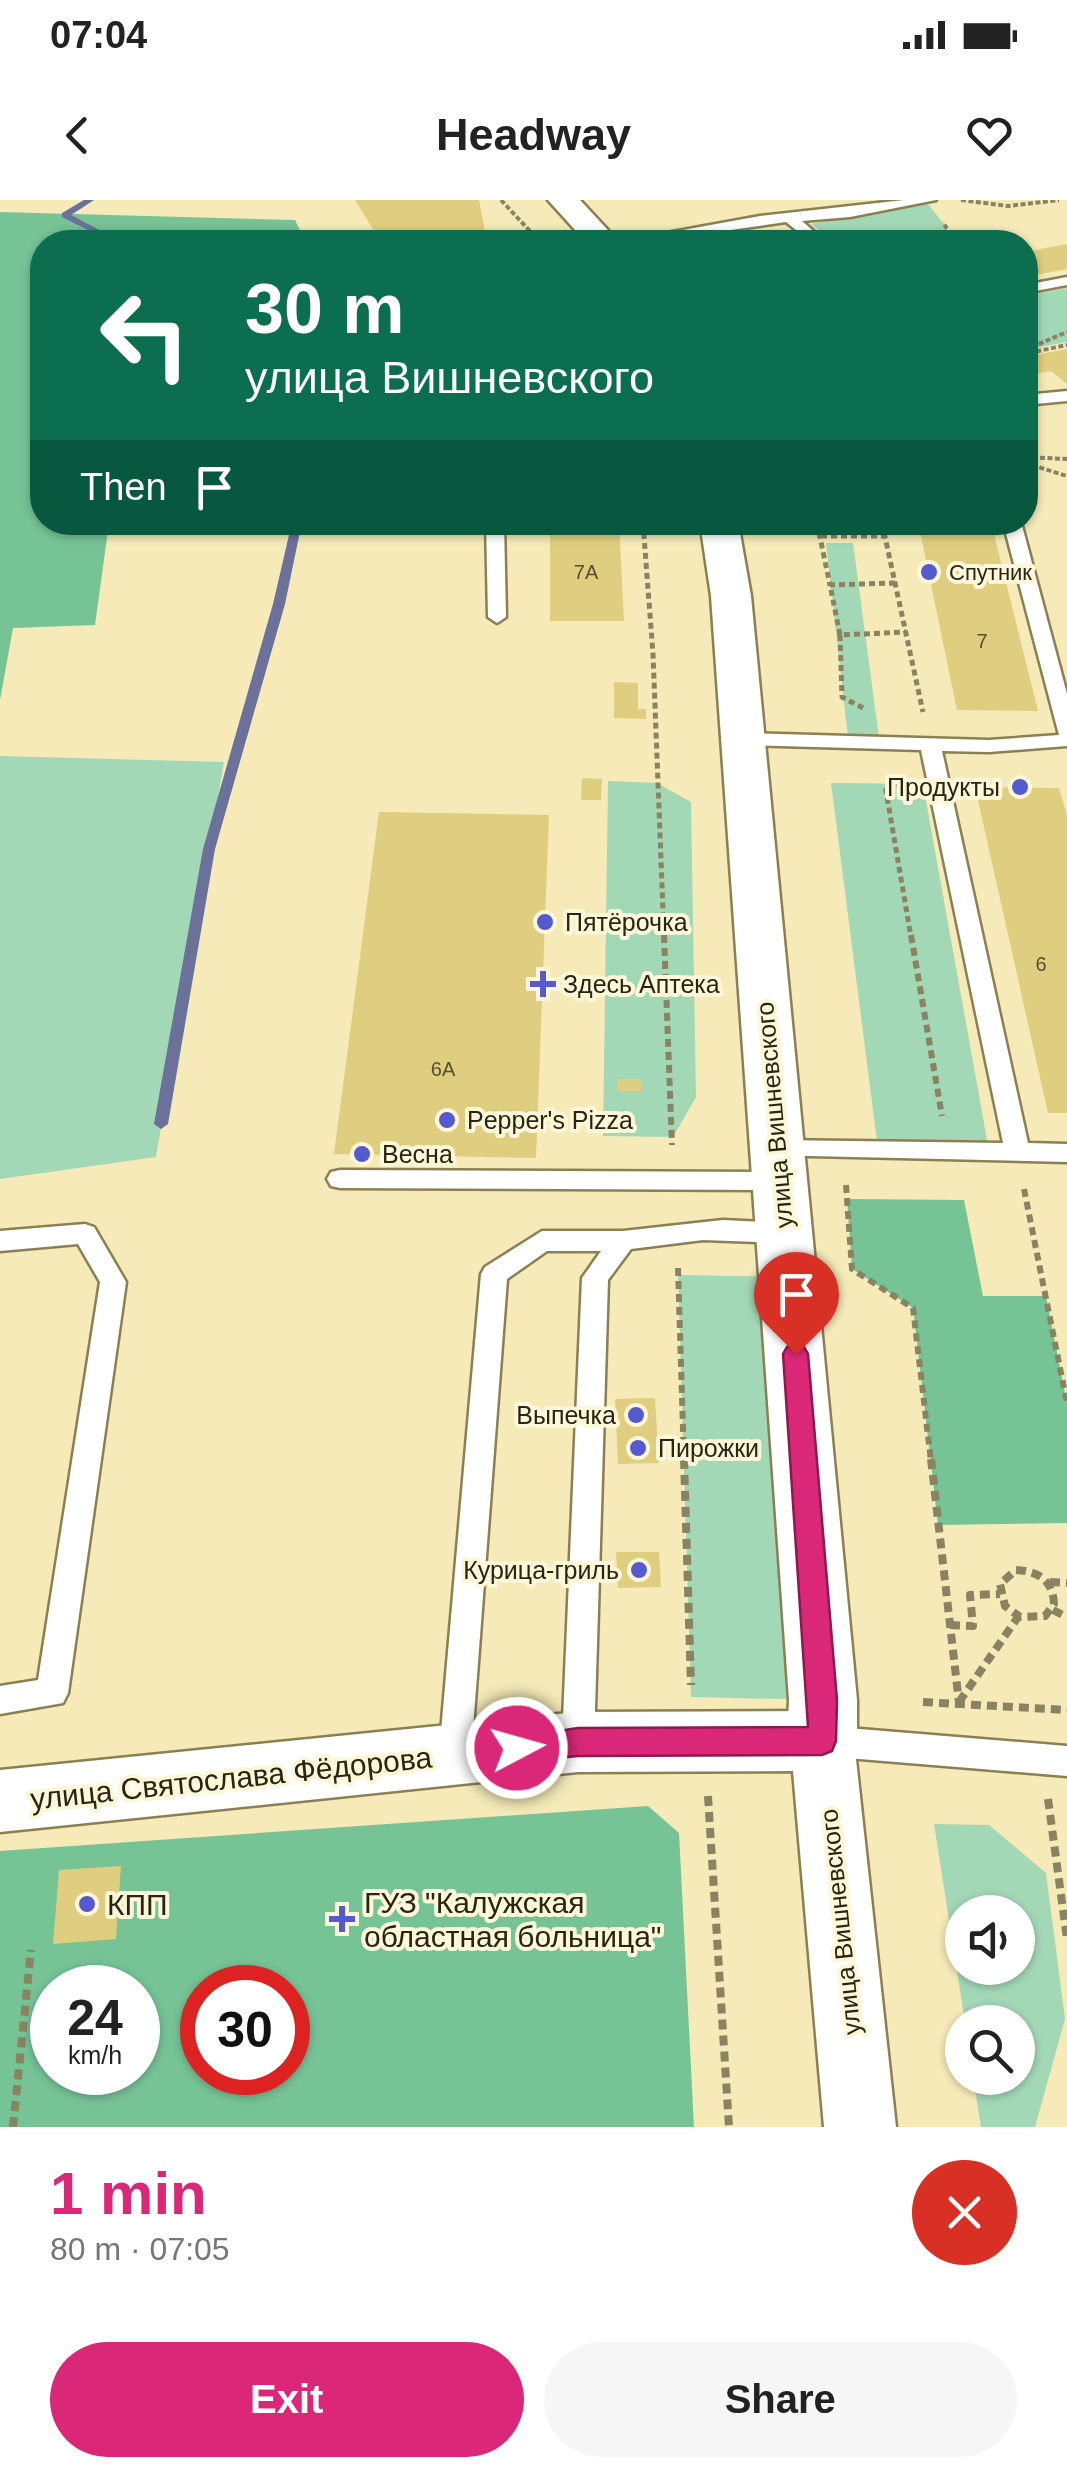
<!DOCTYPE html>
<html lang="en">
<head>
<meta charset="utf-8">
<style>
  body { margin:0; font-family:Helvetica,sans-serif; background:#f6f6f6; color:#222; height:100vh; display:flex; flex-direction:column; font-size:38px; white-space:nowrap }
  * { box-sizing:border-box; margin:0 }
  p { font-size:32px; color:#767676 }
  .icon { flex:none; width:55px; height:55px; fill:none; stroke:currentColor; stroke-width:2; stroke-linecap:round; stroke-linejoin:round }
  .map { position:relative; height:1927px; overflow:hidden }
  .panel { display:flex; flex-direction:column; background:#fff; flex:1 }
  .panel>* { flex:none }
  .guide { position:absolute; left:30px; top:30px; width:1008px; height:305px; border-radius:40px; box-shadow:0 2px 8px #0004; background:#0b6e4f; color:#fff; overflow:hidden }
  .tools { position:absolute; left:945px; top:1695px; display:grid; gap:20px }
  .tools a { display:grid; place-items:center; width:90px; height:90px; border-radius:50%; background:#fff; box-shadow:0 2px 8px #0004; font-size:50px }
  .speed { position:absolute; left:30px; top:1765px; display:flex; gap:20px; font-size:50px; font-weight:700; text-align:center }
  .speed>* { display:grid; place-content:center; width:130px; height:130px; border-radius:50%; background:#fff; box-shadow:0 2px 8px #0004; line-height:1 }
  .speed small { font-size:25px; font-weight:400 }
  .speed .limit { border:15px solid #d22; background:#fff; color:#111 }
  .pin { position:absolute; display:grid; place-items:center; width:85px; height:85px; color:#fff; margin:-102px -42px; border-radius:50% 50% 50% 0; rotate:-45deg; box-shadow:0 0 10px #0007 }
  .pin .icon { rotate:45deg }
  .me { position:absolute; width:110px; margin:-55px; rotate:84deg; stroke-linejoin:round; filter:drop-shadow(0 0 8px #0008) }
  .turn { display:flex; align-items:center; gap:35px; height:210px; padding:0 50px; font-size:45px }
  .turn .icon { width:130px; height:130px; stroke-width:2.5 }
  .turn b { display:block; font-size:70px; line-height:85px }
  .then { display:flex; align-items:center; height:95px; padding:0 50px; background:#0003; gap:20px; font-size:38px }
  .round { display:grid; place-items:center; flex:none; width:105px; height:105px; border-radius:52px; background:#f6f6f6 }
  .head { display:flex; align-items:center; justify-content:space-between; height:170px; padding:0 50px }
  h1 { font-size:60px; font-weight:700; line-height:75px; color:#db2777 }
  .primary-button { display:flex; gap:20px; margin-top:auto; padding:20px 50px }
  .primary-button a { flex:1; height:115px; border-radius:60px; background:#db2777; color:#fff; font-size:40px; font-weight:700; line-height:115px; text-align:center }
  .primary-button a+a { background:#f6f6f6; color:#222 }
  .status { display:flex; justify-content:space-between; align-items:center; height:70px; padding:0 50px; background:#fff; direction:ltr }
  .status svg { height:28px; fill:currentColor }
  header { display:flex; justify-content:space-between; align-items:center; height:130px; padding:0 50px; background:#fff; font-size:45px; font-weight:700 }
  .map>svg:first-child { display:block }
</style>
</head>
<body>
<div class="status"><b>07:04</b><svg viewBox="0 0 49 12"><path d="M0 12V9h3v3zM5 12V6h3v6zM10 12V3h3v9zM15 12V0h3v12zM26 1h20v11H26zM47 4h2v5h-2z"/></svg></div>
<header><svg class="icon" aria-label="back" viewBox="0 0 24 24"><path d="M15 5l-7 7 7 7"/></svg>Headway<svg class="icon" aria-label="heart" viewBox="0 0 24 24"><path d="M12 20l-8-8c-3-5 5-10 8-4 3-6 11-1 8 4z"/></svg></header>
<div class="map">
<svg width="1067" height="1927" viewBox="0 0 1067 1927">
  <rect width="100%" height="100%" fill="#f5eab8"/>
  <path fill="#a3d8b7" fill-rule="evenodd" d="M928 4 947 28 940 42H834L811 24Z
    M1067 88V142L1025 150V117L1033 115 1025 108V96Z
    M826 343H853L879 538 848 537Z
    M0 556 224 562 156 957 0 979Z
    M608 581 657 583 691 602 696 897 673 937 603 936Z
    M831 583 923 584 989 951 878 949Z
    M678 1075 789 1077 823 1500 691 1497Z
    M934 1624 989 1625 1046 1673 1065 1819 1035 1927H981L973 1878H1018V1822H965ZM962 1712H1018V1768H962Z"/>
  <path fill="#76c396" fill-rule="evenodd" d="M0 12 295 20 306 42H42V322L109 323 95 425 13 428 0 500Z
    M847 999 964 1000 983 1096H1046L1067 1203V1323L938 1325 913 1108 852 1069Z
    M648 1606 679 1633 694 1927H0V1651ZM52 1788H138V1872H52ZM202 1788H288V1872H202Z"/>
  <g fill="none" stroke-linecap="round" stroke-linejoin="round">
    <path fill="#6b719a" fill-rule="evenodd" d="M84 0H94L71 15 122 42H112L62 17V13Z
      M292 322H302L285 404 215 649 168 924 161 929 154 924 203 649 273 404Z"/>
  </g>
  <path fill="#dfce7f" d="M355 0H479L487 42H381Z
    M779 30 792 42H731L727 39Z
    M1067 44V69L1025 77V52Z
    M1067 149V184L1051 171 1025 176V157Z
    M550 322H619L624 421H550Z
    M918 322H991L1038 511 957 510Z
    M614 482 638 483V509H646V519L614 518Z
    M582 578 602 579 601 600H581Z
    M975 587 1059 588 1067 616V913H1048Z
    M379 612 549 615 536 958 334 954Z
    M617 879H641V891H617Z
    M655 1198 659 1263 618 1264 615 1199Z
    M616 1352H659L661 1387 618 1388Z
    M121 1666 116 1739 53 1744 59 1670Z"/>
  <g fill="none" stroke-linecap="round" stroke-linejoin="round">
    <defs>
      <path id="lane" d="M904 0H936L850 17 802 21 826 42H811L786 22 647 42H617L760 16Z
        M1067 77V85L1025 93V85Z
        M1067 191V201L1025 205V195Z
        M486 322H504L506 417 497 423 488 417Z
        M1003 322H1021L1067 494V546L989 552 942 551 1028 943 1067 944V962L766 955 763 949 766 943 775 940 1003 943 921 550 743 545 733 539 743 533 989 540 1059 535Z
        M340 970 779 972 788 974 792 981 788 988 779 990 340 988 331 986 327 979 331 972Z
        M723 1020 784 1023 793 1026 797 1033 793 1040 784 1043 703 1040 631 1049 608 1080 594 1542 589 1553 578 1557 567 1553 562 1542 582 1078 601 1051H547L507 1079 471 1555 466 1566 455 1570 444 1566 439 1555 481 1074 485 1067 542 1031H623Z
        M85 1024 94 1027 126 1082 68 1493 63 1503 0 1514V1486L38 1480 100 1082 78 1044 0 1051V1031Z
        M823 1526 1067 1546V1576L823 1556 812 1552 807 1541 812 1530Z"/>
      <path id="street" d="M822 1511 844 1520 854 1541 896 1927H824L793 1571 578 1572 0 1632V1570L578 1512Z"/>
      <path id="secondary" d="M548 0H580L619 42H586Z
        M700 322H738L751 396 857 1500V1541L847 1564 822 1574 797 1564 787 1541 789 1500 711 396Z"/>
    </defs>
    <use href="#lane" stroke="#8a8052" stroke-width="5"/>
    <use href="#street" stroke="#8a8052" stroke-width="5"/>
    <use href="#secondary" stroke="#8a8052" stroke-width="5"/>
    <path stroke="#8a8361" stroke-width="4" stroke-dasharray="5 2.5" stroke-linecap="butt" d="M501 0 540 42
      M961 0 1008 6 1059 0
      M940 42 947 29 943 22
      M1025 150 1067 132
      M1029 153 1067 145
      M1025 257 1067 259
      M1025 263 1067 276"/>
    <path stroke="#8a8361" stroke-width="5" stroke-dasharray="6 4" stroke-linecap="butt" d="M643 323 653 454 664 737
      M817 323 830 385
      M882 323 923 512
      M821 336H884
      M895 383 830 385 840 435 906 432
      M840 435 842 497 863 508
      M902 585H885L911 737"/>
    <path stroke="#8a8361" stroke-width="6" stroke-dasharray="8 5" stroke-linecap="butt" d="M664 735 672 945
      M911 735 942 916
      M846 985 852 1069 913 1108 931 1261
      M1024 989 1067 1203
      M678 1068 684 1261"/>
    <path stroke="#8a8361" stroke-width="8" stroke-dasharray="10 6" stroke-linecap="butt" d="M684 1259 691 1485
      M931 1259 959 1503
      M1016 1370C1038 1371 1053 1380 1054 1404L1045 1416 1020 1417 1005 1406 1000 1384Z
      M1050 1382 1067 1383
      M1053 1410 1067 1417
      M950 1425 973 1426 970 1395 1000 1394
      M923 1502 1067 1510
      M959 1502 1018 1417
      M708 1596 729 1927
      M1048 1599 1067 1739
      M13 1927 31 1750"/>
    <use href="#lane" fill="#fff" fill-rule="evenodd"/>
    <use href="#street" fill="#fff" fill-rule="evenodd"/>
    <use href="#secondary" fill="#fff" fill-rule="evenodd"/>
  </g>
  <path fill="#db2777" stroke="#8e194d" stroke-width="2.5" d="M796 1144 804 1147 808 1154 837 1500 836 1541 832 1551 822 1555 578 1556 517 1562 507 1558 502 1548 507 1539 578 1528 808 1527 783 1154 787 1147Z"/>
  <g fill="#565ad1" stroke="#fdf7d9" stroke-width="4">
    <circle cx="929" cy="372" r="10"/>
    <circle cx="1020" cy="587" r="10"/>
    <circle cx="545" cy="722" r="10"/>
    <path d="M538 769h10v10h10v10h-10v10h-10v-10h-10v-10h10z"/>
    <circle cx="447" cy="920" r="10"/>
    <circle cx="362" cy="954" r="10"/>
    <circle cx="636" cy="1215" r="10"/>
    <circle cx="638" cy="1248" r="10"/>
    <circle cx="639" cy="1370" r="10"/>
    <circle cx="87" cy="1704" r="10"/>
    <path d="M337 1704h10v10h10v10h-10v10h-10v-10h-10v-10h10z"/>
  </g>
  <g text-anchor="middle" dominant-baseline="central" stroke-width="8" stroke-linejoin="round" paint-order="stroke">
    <g font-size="20" fill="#564f2d">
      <text x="586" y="372">7А</text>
      <text x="982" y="441">7</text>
      <text x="1041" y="764">6</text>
      <text x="443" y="869">6А</text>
    </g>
    <g font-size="22" fill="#292512" stroke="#fdf7d9" text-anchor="start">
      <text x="949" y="372">Спутник</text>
    </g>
    <g font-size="25" fill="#292512" stroke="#fdf7d9" text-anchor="start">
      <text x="1000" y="587" text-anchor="end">Продукты</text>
      <text x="565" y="722">Пятёрочка</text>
      <text x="563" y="784">Здесь Аптека</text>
      <text x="467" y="920">Pepper's Pizza</text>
      <text x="382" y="954">Весна</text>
      <text x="616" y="1215" text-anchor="end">Выпечка</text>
      <text x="658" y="1248">Пирожки</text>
      <text x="619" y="1370" text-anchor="end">Курица-гриль</text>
    </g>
    <g font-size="25" fill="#292512" stroke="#fdf7d9">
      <text transform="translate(774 915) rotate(-95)">улица Вишневского</text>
      <text transform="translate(840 1722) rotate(-96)">улица Вишневского</text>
    </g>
    <g font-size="30" fill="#292512" stroke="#fdf7d9">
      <text transform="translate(231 1578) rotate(-6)">улица Святослава Фёдорова</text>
    </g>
    <g font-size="30" fill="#292512" stroke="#fdf7d9" text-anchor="start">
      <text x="364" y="1702">ГУЗ "Калужская<tspan x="364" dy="34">областная больница"</tspan></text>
      <text x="107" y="1704">КПП</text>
    </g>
  </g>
</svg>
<div class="tools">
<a><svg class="icon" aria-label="sound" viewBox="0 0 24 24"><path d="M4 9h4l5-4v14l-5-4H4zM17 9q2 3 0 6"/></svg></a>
<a><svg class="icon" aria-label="search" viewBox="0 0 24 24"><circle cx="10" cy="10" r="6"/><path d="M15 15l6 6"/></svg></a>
</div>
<div class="speed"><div>24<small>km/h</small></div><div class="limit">30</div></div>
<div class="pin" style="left:796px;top:1154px;background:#d93025"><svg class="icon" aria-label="arrive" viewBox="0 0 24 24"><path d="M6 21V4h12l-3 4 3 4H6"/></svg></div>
<svg class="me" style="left:517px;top:1548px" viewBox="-20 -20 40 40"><circle r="17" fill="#db2777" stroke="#fff" stroke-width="3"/><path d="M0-11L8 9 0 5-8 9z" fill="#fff"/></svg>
<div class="guide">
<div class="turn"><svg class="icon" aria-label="left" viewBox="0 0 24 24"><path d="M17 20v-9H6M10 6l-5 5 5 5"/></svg><div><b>30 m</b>улица Вишневского</div></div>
<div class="then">Then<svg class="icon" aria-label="arrive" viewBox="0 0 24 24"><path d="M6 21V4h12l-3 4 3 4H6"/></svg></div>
</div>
</div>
<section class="panel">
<div class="head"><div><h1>1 min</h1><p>80 m · 07:05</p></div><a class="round" style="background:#d93025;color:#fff"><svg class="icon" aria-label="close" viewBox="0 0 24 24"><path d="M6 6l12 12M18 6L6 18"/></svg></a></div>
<div class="primary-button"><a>Exit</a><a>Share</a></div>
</section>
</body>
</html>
